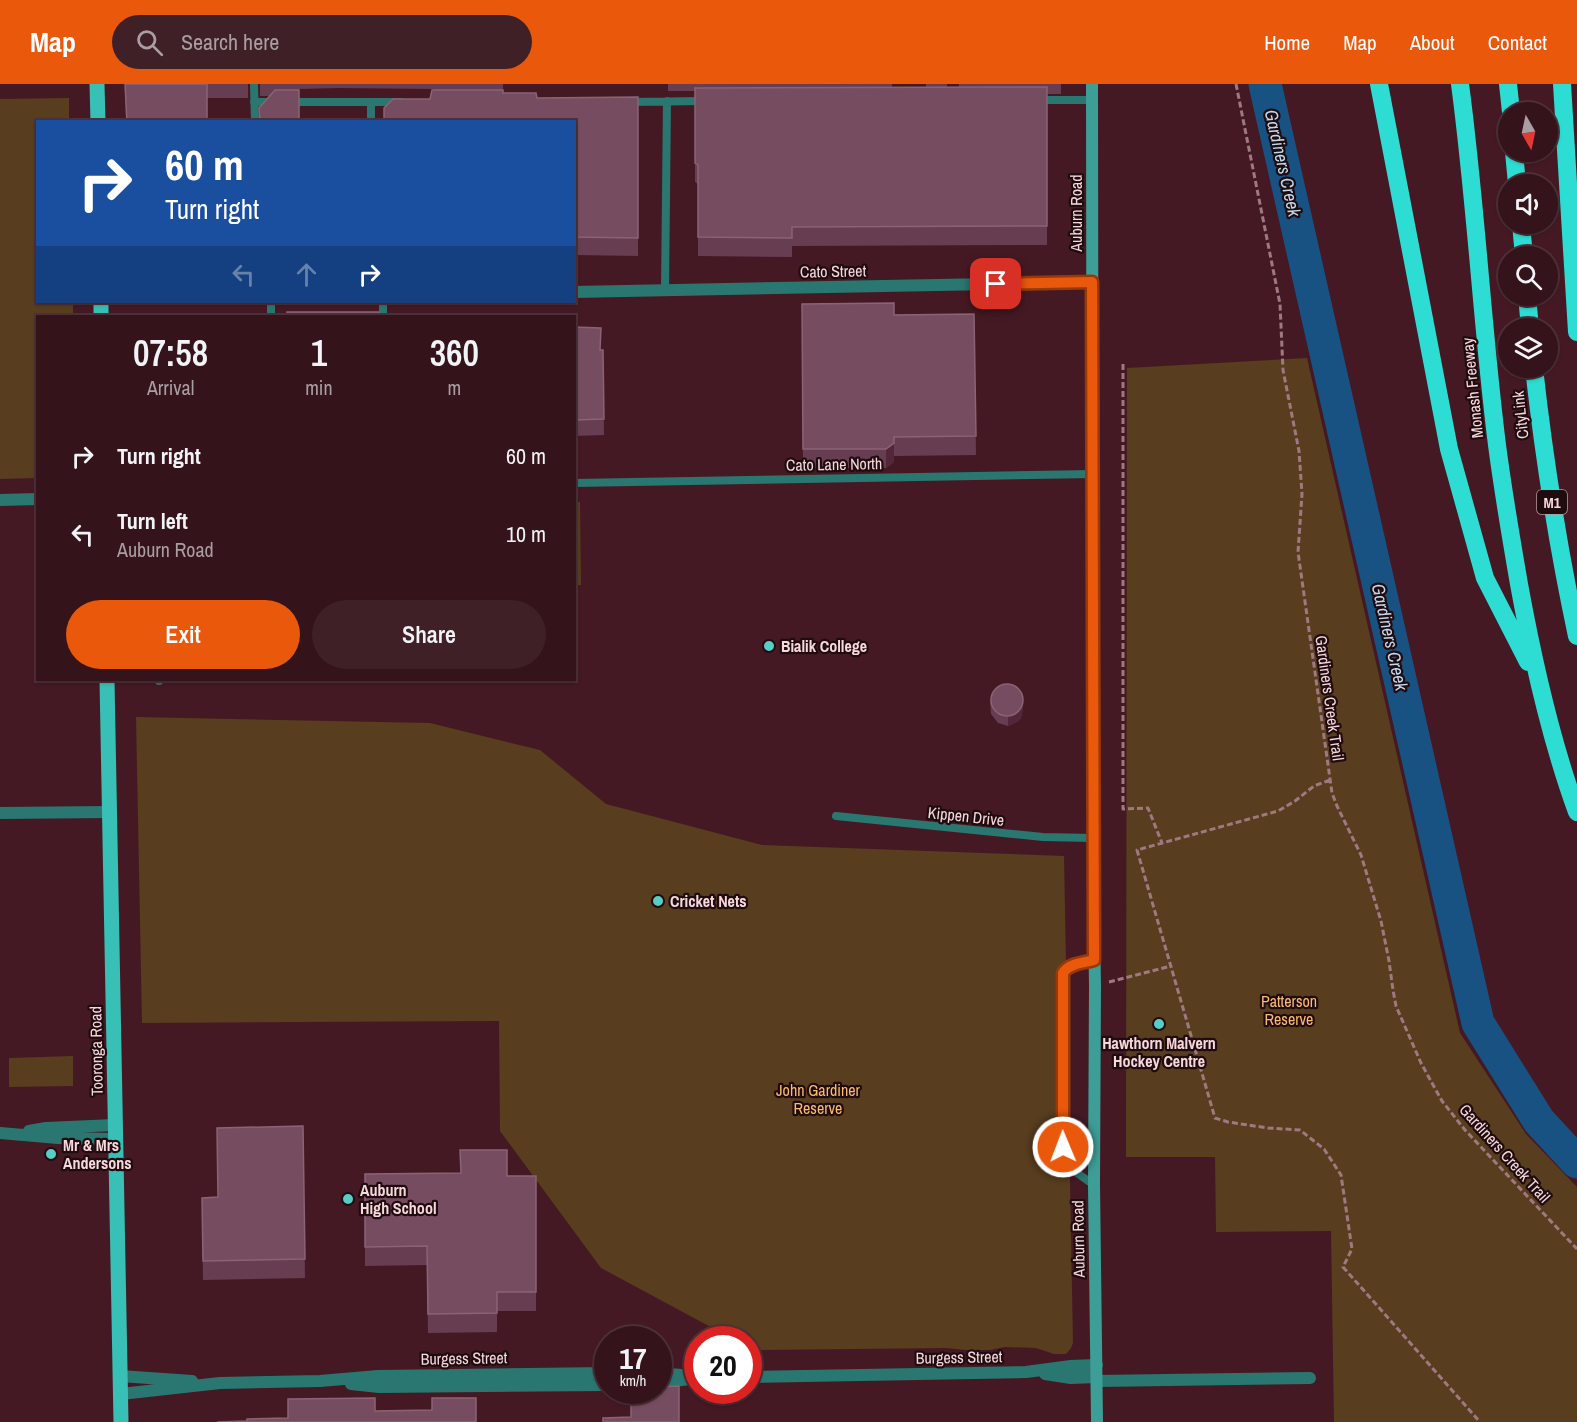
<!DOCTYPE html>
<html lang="en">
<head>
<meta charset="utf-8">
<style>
  body { margin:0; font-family:"Archivo Narrow",sans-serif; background:#3f2027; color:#f1f3f6; height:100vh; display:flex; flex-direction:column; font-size:22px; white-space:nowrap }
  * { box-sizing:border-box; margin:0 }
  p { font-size:20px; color:#a99ea2 }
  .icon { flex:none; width:33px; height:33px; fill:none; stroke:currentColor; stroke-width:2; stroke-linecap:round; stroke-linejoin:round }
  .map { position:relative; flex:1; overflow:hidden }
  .details { position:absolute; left:36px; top:231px; width:540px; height:366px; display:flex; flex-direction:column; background:#34131a; border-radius:0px; box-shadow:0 2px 4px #0004,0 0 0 2px #4e3239 }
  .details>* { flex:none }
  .hud { position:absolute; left:36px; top:36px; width:540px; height:183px; border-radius:0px; box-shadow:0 2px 4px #0004,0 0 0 2px #4e3239; background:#1a4fa0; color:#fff; overflow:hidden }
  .needle { width:39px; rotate:171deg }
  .fabs { position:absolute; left:1498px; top:18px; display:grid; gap:12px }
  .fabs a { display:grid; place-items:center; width:60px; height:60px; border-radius:50%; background:#34131a; box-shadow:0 2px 4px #0004,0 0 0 2px #4e3239; font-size:30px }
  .speed { position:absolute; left:594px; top:1242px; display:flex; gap:12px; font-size:30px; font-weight:700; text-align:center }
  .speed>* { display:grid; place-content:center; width:78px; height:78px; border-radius:50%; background:#34131a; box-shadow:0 2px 4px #0004,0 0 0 2px #4e3239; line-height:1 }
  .speed small { font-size:15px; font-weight:400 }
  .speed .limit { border:9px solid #d22; background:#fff; color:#111 }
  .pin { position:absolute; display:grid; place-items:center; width:51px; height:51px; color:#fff; margin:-26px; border-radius:12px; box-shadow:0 3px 9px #0006 }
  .me { position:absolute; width:66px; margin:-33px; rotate:359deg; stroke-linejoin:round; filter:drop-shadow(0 0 4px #0008) }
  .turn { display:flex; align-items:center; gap:21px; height:126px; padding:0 30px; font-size:27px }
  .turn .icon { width:78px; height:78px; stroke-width:2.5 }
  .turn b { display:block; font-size:42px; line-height:51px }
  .lanes { display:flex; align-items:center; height:57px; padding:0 30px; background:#0003; justify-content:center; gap:30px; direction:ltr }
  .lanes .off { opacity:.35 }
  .eta { display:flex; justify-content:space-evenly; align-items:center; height:102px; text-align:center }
  .eta b { font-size:36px; font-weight:600; line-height:42px }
  .primary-button { display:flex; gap:12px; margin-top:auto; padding:12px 30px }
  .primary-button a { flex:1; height:69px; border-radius:36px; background:#ea580c; color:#fff; font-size:24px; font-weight:600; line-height:69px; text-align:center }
  .primary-button a+a { background:#3f2027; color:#f1f3f6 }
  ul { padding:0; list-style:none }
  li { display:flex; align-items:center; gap:18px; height:78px; padding:0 30px }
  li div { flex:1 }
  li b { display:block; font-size:22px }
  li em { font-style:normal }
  header { display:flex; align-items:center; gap:36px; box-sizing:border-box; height:84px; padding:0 30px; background:#ea580c; color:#fff }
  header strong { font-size:28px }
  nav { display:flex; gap:33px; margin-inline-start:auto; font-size:21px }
  .search { width:420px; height:54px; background:#3f2027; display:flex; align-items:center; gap:15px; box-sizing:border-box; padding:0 21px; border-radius:33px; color:#a99ea2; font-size:22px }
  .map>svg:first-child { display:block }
</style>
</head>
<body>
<header>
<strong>Map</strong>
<div class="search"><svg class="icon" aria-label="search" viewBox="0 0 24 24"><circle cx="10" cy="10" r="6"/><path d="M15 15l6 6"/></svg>Search here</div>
<nav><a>Home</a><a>Map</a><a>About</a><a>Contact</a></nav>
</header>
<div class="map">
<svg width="1577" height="1338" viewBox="0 0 1577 1338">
  <rect width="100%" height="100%" fill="#451923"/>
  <path fill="#583d1e" d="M69 14V37L38 38V218H73V232H38L37 394 0 395V15Z
    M1307 274 1460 949 1526 1050 1577 1103V1338H1334L1331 1147 1216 1148 1215 1073H1126L1127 284Z
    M575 418H580L581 501H575Z
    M136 633 430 639 540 666 606 720 762 761 1064 772 1073 1259 1071 1264 1066 1270H1054L1036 1264 1005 1263 990 1266H966L946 1264 752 1266 749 1264 748 1256 733 1255 601 1184 500 1047 499 937 142 939Z
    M73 972V1002L9 1003V974Z"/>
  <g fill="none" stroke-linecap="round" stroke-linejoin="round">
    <path stroke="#185283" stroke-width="33" d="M1265 0 1478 939 1539 1037 1577 1078"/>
    <path stroke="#9e7980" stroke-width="3" stroke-dasharray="6 3" stroke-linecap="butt" d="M1236 0 1280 220 1283 286 1299 367 1302 410 1298 468 1332 709 1337 722 1361 771 1381 837 1389 877 1393 906 1396 922 1421 979 1432 999 1442 1017 1465 1046 1577 1165
      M1123 280V725L1148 724 1162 759
      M1330 696 1314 702 1295 717 1278 727 1137 766 1215 1034 1228 1038 1268 1044 1300 1046 1324 1065 1341 1091 1352 1165 1343 1183 1480 1338
      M1109 898 1171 882"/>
    <path stroke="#2a7771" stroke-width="8" d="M254 0 255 38
      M1040 16H1092
      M254 18H273
      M291 18H371
      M629 18 704 17
      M371 38V18H401
      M665 206 667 17
      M271 218V232
      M383 218V232
      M574 399 1093 390
      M159 596V597
      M836 732 1043 753 1093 754
      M1094 1101 1070 1084 1064 1072 1063 898 1065 885 1071 882 1094 876"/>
    <path stroke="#2a7771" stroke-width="12" d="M574 208 1092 198
      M0 416 38 415
      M0 729 110 728
      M29 1047 46 1044 115 1041
      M0 1049 58 1054 116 1055
      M658 1289 681 1291
      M1045 1290 1071 1294 1097 1293
      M120 1292 192 1297
      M748 1293 1026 1288 1071 1282 1097 1281
      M1097 1297 1310 1294
      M658 1299 698 1294
      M351 1300 379 1303 608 1301
      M121 1310 220 1299 320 1297 378 1292 608 1289"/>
    <path stroke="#3d9e97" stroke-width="12" d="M1092 0 1093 774 1095 902 1094 1101 1097 1338"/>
    <path stroke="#38bfb6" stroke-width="15" d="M97 0 98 38
      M101 218V232
      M107 596 121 1338"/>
    <path stroke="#2ddcd2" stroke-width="18" d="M1379 0 1449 365 1485 494 1528 578
      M1460 0C1476 120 1482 241 1497 361 1503 407 1511 454 1519 500 1533 577 1550 654 1577 728
      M1508 0 1511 28
      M1562 0 1577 248
      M1514 68 1517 100
      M1521 140 1524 172
      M1527 212 1530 244
      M1534 284C1544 374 1558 463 1577 552"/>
  </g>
  <path fill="#673d51" d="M125 0H248V14H207V38H126Z
    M260 0H503V9L537 14 638 13V172L574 171V38L430 15 434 5 339 4 299 5V38L270 12H260Z
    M668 0H892V3H926V0H947V3H959V0H1061V10H1047V161L792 162V173L698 172V100L695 98V7H668Z
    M802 220 894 231 974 230 976 371 894 372V378L886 384H803Z
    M574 243 601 266H603L604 351 574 352Z
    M199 596H336V598Z
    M990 616 1023 624 1021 634 1017 638 1008 642 998 639 991 630Z
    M303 1042 305 1194 203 1196 202 1114 218 1113Z
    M365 1090 536 1092V1227H497V1248L428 1249 427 1181 365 1182Z"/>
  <path fill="#532739" d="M894 359V378L886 384V365Z
    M1023 614V624L1021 634 1017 638 1008 642V632Z"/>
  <path fill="#764d60" stroke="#8a6374" stroke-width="1.5" d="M125 0H207V38H127Z
    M1047 3V142L792 143V154L698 153V81L695 79V4Z
    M275 6H299V38H260L259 24Z
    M432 6H503V9H536L537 14 638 13V154L574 153V38H384V24L393 15H430Z
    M894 219V231L974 230 976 352 894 353V359L886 365H803L802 220Z
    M287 228H379V232H287Z
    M574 243 601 244 600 266H603L604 335 574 336Z
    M991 616a16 16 0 1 1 32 0a16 16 0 1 1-32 0Z
    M303 1042 305 1175 203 1177 202 1114 218 1113 217 1044Z
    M460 1066H507V1092H536V1208H497V1229L428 1230 427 1162 365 1163V1090L461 1089Z
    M679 1302V1338H603V1334L631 1333V1306H658V1303Z
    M375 1314V1327L432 1326V1314H476V1338H217L247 1337V1335L288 1334V1315Z"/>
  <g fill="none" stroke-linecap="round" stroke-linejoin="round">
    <defs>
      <path id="route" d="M996 200 1092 198 1094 876C1084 879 1069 879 1063 889V1063"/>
    </defs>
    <use href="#route" stroke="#983908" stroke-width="15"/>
    <use href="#route" stroke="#ea580c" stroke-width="10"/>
  </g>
  <g fill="#55cec5" stroke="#1f0c0f" stroke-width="2">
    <circle cx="769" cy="562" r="6"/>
    <circle cx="658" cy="817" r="6"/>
    <circle cx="1159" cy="940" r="6"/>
    <circle cx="51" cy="1070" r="6"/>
    <circle cx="348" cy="1115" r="6"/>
  </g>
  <g text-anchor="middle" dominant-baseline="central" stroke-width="4.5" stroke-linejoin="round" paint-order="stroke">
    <rect fill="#1f0c0f" stroke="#b69b9e" stroke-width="1.5" x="1537" y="406" width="30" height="24" rx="4.5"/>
    <g font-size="15" font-weight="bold" fill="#f7d8dc">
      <text x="1552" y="418">M1</text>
    </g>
    <g font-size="16" fill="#f7d8dc" stroke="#1f0c0f">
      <text transform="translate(1076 129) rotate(-90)">Auburn Road</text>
      <text transform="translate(833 187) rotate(-1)">Cato Street</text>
      <text transform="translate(1472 304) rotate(-96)">Monash Freeway</text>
      <text transform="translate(1520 331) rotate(-96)">CityLink</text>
      <text transform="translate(834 380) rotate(-1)">Cato Lane North</text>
      <text transform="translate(1330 614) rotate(82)">Gardiners Creek Trail</text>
      <text transform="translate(966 732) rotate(6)">Kippen Drive</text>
      <text transform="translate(96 967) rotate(-91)">Tooronga Road</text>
      <text transform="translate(1505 1069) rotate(48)">Gardiners Creek Trail</text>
      <text transform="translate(1078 1155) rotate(-91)">Auburn Road</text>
      <text transform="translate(959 1273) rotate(-1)">Burgess Street</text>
      <text transform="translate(464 1274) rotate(-1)">Burgess Street</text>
    </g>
    <g font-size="16" font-weight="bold" fill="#f7d8dc" stroke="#1f0c0f" text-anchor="start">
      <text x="781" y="562">Bialik College</text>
      <text x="670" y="817">Cricket Nets</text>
      <text x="1159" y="959" text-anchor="middle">Hawthorn Malvern<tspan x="1159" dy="18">Hockey Centre</tspan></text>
      <text x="63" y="1061">Mr &amp; Mrs<tspan x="63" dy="18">Andersons</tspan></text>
      <text x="360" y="1106">Auburn<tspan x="360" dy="18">High School</tspan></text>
    </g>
    <g font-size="16" fill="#fcbb71" stroke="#1f0c0f">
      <text x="1289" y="917">Patterson<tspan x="1289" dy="18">Reserve</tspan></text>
      <text x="818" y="1006">John Gardiner<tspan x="818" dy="18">Reserve</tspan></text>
    </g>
    <g font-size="18" font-style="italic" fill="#c1d8ee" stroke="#1f0c0f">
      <text transform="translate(1283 79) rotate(77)">Gardiners Creek</text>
      <text transform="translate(1390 553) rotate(77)">Gardiners Creek</text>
    </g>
  </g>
</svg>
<div class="fabs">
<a><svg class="needle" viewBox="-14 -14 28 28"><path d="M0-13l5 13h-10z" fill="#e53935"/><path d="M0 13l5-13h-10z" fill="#a99ea2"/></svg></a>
<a><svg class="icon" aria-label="sound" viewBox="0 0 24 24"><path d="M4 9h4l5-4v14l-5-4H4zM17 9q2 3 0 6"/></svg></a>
<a><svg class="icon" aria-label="search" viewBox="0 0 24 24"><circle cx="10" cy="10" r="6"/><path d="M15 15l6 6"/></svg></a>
<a><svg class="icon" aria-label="layers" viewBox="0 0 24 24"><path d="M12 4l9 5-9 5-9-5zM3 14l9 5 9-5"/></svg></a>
</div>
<div class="speed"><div>17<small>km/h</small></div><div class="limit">20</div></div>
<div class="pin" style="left:996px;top:200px;background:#d93025"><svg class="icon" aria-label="arrive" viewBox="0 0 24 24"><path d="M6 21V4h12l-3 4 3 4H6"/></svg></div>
<svg class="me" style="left:1063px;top:1063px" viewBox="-20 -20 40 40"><circle r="17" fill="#ea580c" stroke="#fff" stroke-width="3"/><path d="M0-11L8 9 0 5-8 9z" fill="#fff"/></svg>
<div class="hud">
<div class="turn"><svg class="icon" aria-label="right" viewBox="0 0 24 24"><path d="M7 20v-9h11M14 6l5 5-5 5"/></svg><div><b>60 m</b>Turn right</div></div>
<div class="lanes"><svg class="icon off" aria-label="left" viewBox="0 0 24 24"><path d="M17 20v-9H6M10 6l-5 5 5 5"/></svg><svg class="icon off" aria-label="ahead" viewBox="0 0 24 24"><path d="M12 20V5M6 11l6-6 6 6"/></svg><svg class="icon" aria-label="right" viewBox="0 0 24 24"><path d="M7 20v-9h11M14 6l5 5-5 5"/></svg></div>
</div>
<section class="details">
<div class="eta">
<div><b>07:58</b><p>Arrival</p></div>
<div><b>1</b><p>min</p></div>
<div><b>360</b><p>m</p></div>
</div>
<ul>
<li><svg class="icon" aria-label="right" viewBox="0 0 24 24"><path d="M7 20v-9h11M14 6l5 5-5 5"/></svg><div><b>Turn right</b></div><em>60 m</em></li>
<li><svg class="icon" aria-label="left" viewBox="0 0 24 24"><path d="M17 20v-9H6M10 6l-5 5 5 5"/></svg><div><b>Turn left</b><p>Auburn Road</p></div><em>10 m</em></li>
</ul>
<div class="primary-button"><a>Exit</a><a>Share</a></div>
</section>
</div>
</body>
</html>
